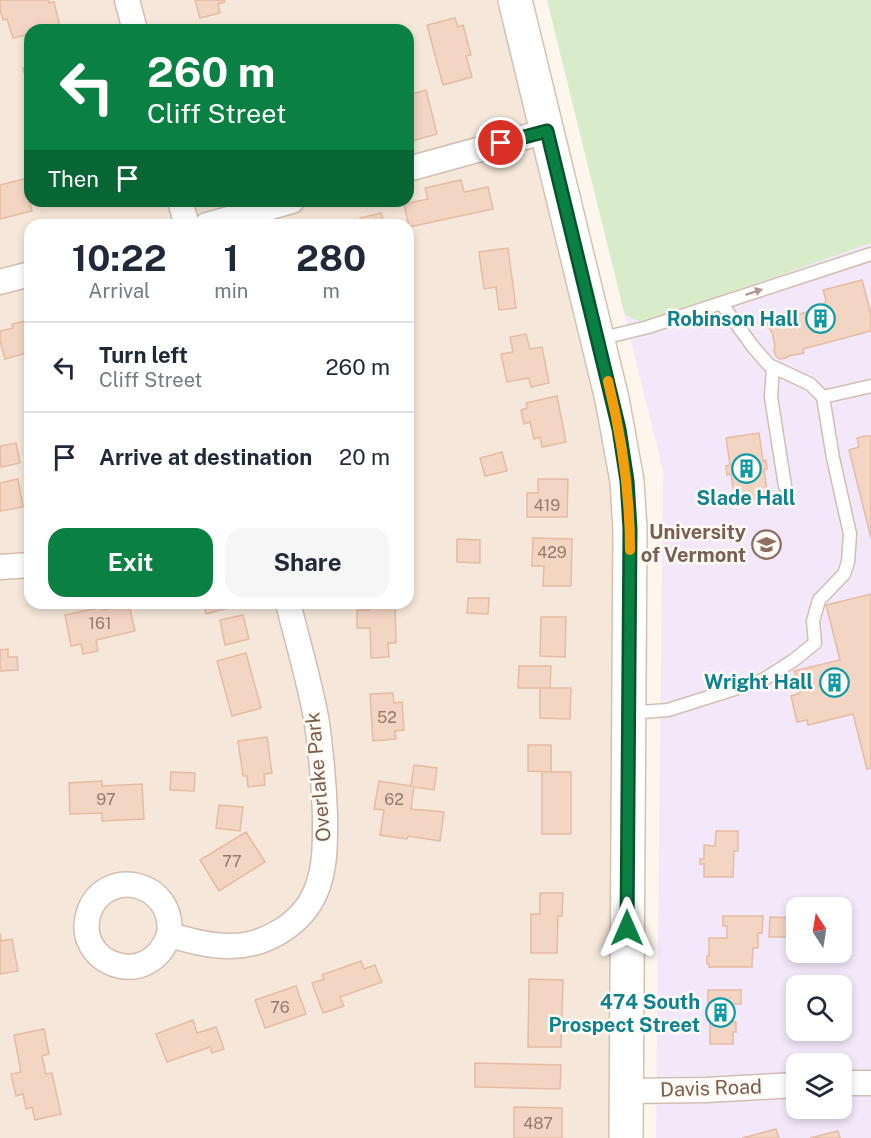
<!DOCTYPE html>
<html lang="en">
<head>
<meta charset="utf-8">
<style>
  body { margin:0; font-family:"Public Sans",sans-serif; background:#f6f6f7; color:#1f2937; height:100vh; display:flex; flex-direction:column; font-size:22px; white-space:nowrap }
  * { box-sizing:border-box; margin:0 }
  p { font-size:20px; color:#747a83 }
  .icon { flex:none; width:33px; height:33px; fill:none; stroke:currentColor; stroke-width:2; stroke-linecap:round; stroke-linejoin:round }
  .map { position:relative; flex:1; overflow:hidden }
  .side { position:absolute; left:24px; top:219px; width:390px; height:390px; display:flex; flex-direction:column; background:#fff; border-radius:18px; box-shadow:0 3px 9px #0003 }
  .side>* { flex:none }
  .guide { position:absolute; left:24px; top:24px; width:390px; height:183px; border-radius:18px; box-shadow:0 3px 9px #0003; background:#0b8043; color:#fff; overflow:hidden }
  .needle { width:39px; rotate:348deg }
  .controls { position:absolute; left:786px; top:897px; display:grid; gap:12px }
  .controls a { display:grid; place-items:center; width:66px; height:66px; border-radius:12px; background:#fff; box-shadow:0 3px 9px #0003; font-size:30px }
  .pin { position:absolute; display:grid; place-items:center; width:51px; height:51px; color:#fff; margin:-26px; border:3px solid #fff; border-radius:50%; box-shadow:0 2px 6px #0007 }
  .me { position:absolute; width:66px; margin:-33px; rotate:0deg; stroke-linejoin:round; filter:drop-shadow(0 0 4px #0008) }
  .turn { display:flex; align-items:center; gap:21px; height:126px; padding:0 24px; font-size:27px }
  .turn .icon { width:78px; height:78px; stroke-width:2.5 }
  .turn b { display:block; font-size:42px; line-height:51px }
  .then { display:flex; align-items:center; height:57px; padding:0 24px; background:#0003; gap:12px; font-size:22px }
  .eta { display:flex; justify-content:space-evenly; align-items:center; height:102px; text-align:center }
  .eta b { font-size:36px; font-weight:700; line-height:42px }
  .action { display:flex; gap:12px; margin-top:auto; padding:12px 24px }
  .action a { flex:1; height:69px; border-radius:18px; background:#0b8043; color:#fff; font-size:24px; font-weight:700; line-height:69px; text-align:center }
  .action a+a { background:#f6f6f7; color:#1f2937 }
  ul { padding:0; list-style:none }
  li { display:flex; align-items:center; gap:18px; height:90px; padding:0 24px; border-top:2px solid #e0e1e3 }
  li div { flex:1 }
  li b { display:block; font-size:22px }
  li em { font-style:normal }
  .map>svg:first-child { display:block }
</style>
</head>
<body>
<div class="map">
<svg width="871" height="1138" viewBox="0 0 871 1138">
  <rect width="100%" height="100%" fill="#fdf6ec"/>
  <path fill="#f5e8da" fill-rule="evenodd" d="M0 0H500L605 436 615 506 614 1138H0ZM30 30H408V201H30ZM30 225H408V603H30Z"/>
  <path fill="#f3e8fa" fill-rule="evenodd" d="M547 0H871V1138H656L663 471ZM796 908H842V952H796ZM796 986H842V1030H796ZM796 1064H842V1108H796Z"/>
  <path fill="#d8ecc9" d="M547 0H871V243L645 323 625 315Z"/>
  <path fill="#f3d5c3" stroke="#e6bba3" stroke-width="1.5" d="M0 0H48L49 3 54 2 60 27 46 30H30V34L13 38 7 19 3 20 0 9Z
    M195 0H224L225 2 218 4 220 13 200 18Z
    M455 18 458 27 463 25 471 55 466 56 472 77 443 85 427 25Z
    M30 67V96L23 68Z
    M426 90 437 134 408 142V95Z
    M24 179 32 211 0 219V185Z
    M461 180 464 192 488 187 493 209 409 227 404 204 428 199 425 188Z
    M381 213 385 225H361L360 218Z
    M508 248 516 308 499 310 496 287 484 289 479 252Z
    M862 280 871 314V331L803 349 804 353 789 356 786 358 780 359 776 356 774 351 775 346 772 332 768 326V322L771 318 776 316 780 317 779 315 795 311 796 315 825 307 824 304 826 300 823 290Z
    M30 320V352L5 359 0 341V331L13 328 12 324Z
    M526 334 530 349 542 347 549 383 531 387 529 378 507 382 501 354 513 352 510 337Z
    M557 396 566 442 542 447 540 437 534 439 530 422 524 424 521 410 527 408 526 403Z
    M759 433 763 461 766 460 767 469 764 470 768 497 735 502 731 474 727 475 726 466 730 465 726 438Z
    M864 436H871V538L849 450 859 447 857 438Z
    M16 443 20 463 1 467 0 446Z
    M502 452 507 471 485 476 480 458Z
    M18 479 23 507 0 511V483Z
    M538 479H568L567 517H527V493H538Z
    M533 538 572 539 571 586H543L544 566H532Z
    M457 539 480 540V563L457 562Z
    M871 594V768L867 769 853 714 808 725 807 720 797 722 791 696 800 693 794 671 840 660 826 605Z
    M468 598H489L488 614 467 613Z
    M203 603H246L206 614Z
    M395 604 396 643H388L389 657 371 658 370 628H357V610H369L368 605Z
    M129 605 135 631 96 640 98 651 83 654 81 644 71 646 65 615 102 607 103 610Z
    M243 615 249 639 225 645 220 620Z
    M541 617H566L565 657 540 656Z
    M8 649V657H17L18 670 0 671V650Z
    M246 653 261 708 232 716 217 661Z
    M519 666H551L550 688H518Z
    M540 688H571L570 719 540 718Z
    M393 693 394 703 402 702 404 730 395 731 396 739 373 741 370 694Z
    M267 737 272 773 264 774 265 785 248 787 247 776H243L238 741Z
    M528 745H551V772L528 771Z
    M414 765 437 768 434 790 414 787 411 809 444 812 440 841 408 836 407 839 380 835 384 810 374 809 379 781 411 786Z
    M171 772 195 773 194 791 170 790Z
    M542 772H571V834H542Z
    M102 781V786L142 784 144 819 102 821V813L70 814 69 783Z
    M219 805 243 807 240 831 216 828Z
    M716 831H738V851H734L733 877H704V864H700V859H704V845L715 846Z
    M246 832 265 862 219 891 200 860Z
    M540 893H563L562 916H558L557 953H531V914H540Z
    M723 916H763L762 933H758V948H753L752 967H709V964H707V956H709V938H727V926H723Z
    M770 917 796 918V937H769Z
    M0 933 1 941 12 939 18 971 0 974Z
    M361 961 364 969 375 965 382 982 340 997 344 1006 323 1013 312 983 324 979 322 975Z
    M529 979 563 980 561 1047H528Z
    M296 986 306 1014 265 1028 255 1000Z
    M708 990H741V1004H730V1021L736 1022V1032H733V1044H710V1022H713V1004H708Z
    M193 1020 197 1033 216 1027 224 1049 212 1053 210 1047 167 1062 156 1034Z
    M44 1029 49 1054 42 1056 46 1074 52 1073 61 1114 35 1120 32 1107 26 1109 23 1094 16 1096 11 1074 21 1072 14 1035Z
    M475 1063 561 1065 560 1089 475 1087Z
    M514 1107 562 1108V1138H514Z
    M776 1129 779 1138H742Z
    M838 1131 840 1138H810Z"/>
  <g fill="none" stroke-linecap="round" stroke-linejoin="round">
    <defs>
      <path id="lane" d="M599 339 648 327 871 254
        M773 367 771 397 785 486
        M823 397 871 386
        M629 713 668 710 763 680 794 660 815 643 813 621 819 600 844 574 848 562 850 534 833 458 823 397 810 384 769 365 754 348 721 303"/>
      <path id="street" d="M127 0 135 30
        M408 169 547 131
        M180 201 187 225
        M207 225 292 201
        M0 282 30 274
        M0 567 30 565
        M169 935C148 993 72 963 89 912 105 866 176 881 169 935 188 940 208 946 228 946 263 947 302 925 316 891 326 867 325 841 325 815 324 784 321 753 317 723 310 683 298 643 288 603
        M842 1083H871
        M626 1091 706 1090 796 1085"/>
      <path id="secondary" d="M515 0 612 399 627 481 630 529 626 1138"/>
    </defs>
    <use href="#lane" stroke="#d1beb0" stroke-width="15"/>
    <use href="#street" stroke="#d1beb0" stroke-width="27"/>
    <use href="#secondary" stroke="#d6c0b0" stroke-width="36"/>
    <use href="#lane" stroke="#fff" stroke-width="12"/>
    <use href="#street" stroke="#fff" stroke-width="24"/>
    <use href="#secondary" stroke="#fff" stroke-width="33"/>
  </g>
  <defs><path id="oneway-solid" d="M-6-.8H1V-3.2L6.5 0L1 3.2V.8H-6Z" transform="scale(1.5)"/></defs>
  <use fill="#af9d94" href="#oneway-solid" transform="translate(754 292) rotate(-18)"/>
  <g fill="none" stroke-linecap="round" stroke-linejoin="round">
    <defs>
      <path id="route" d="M501 143 547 131 619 429 627 481 630 529 627 928"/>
    </defs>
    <use href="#route" stroke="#07532c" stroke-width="15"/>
    <use href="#route" stroke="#0b8043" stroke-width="10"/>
    <path stroke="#f59e0b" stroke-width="10" d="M608 381C622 438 630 492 630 550"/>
  </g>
  <defs>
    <symbol id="building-ring" viewBox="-11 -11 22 22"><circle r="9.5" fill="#fffaf3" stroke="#0f9aa8" stroke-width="1.5"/><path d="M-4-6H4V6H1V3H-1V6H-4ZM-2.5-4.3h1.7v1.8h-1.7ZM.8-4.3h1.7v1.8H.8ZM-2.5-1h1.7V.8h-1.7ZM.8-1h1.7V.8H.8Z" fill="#0f9aa8"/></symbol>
    <symbol id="university-ring" viewBox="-11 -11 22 22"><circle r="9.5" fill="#fffaf3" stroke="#8d6e63" stroke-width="1.5"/><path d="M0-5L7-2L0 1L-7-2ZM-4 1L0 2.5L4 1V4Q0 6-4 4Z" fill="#8d6e63"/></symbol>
  </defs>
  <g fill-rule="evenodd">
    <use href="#building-ring" x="804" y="302" width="33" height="33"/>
    <use href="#building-ring" x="730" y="452" width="33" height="33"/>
    <use href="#university-ring" x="750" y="528" width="33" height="33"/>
    <use href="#building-ring" x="818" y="666" width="33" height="33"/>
    <use href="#building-ring" x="704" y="996" width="33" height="33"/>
  </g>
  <g text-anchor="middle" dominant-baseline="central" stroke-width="5" stroke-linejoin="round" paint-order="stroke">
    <g font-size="16" fill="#987a6a">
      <text x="547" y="505">419</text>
      <text x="552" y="552">429</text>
      <text x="100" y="623">161</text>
      <text x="387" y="717">52</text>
      <text x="106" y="799">97</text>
      <text x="394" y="799">62</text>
      <text x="232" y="861">77</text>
      <text x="280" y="1007">76</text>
      <text x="538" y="1123">487</text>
    </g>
    <g font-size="20" font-weight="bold" fill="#0d838f" stroke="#fffaf3" text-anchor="end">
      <text x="799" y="319">Robinson Hall</text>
      <text x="746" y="498" text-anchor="middle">Slade Hall</text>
      <text x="813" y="682">Wright Hall</text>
      <text x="700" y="1002">474 South<tspan x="700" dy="23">Prospect Street</tspan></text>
    </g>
    <g font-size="20" font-weight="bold" fill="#785e54" stroke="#fffaf3" text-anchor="end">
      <text x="746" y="532">University<tspan x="746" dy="23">of Vermont</tspan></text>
    </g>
    <g font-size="20" fill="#7a5c4d" stroke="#fffaf3">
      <text transform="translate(318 777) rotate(-95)">Overlake Park</text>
      <text transform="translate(711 1088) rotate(-2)">Davis Road</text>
    </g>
  </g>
</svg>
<div class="controls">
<a><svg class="needle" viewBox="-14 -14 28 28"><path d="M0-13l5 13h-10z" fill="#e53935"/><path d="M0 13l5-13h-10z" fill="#747a83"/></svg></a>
<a><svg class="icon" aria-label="search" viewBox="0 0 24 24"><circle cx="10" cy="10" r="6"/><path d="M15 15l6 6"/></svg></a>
<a><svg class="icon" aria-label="layers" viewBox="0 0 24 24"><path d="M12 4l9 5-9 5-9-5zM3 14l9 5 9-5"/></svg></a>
</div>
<div class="pin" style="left:501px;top:143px;background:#d93025"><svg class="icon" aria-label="arrive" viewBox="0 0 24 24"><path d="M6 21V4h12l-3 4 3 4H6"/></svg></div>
<svg class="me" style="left:627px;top:928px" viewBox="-20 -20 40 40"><path d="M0-17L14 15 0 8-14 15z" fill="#0b8043" stroke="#fff" stroke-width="4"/></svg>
<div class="guide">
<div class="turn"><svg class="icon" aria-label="left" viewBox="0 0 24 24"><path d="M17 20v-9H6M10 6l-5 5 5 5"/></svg><div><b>260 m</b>Cliff Street</div></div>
<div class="then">Then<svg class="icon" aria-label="arrive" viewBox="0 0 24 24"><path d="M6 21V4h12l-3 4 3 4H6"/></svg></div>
</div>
<section class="side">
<div class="eta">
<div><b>10:22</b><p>Arrival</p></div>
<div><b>1</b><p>min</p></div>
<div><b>280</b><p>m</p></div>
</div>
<ul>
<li><svg class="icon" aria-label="left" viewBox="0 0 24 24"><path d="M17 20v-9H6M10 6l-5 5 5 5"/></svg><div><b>Turn left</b><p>Cliff Street</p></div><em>260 m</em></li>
<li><svg class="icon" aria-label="arrive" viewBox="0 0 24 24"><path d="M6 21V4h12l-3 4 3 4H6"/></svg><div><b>Arrive at destination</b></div><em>20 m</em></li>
</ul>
<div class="action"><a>Exit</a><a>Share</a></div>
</section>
</div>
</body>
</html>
